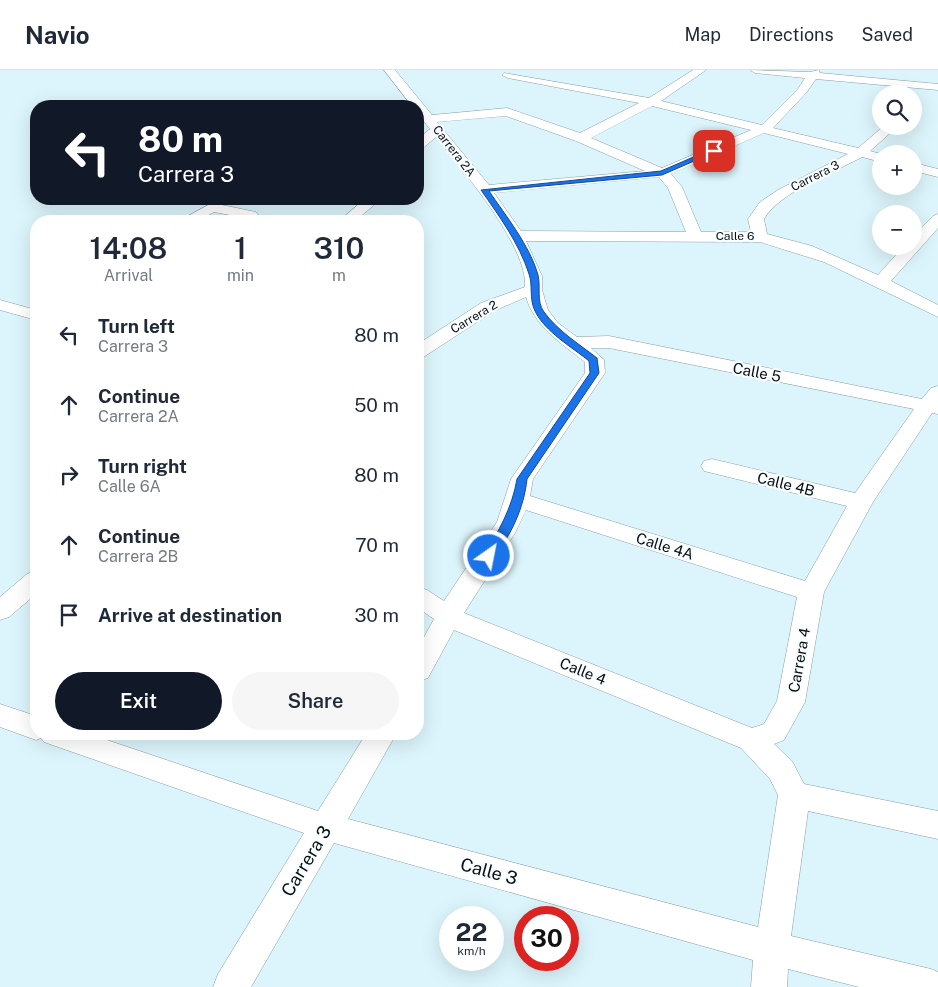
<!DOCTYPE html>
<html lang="en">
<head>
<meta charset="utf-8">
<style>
  body { margin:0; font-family:"Public Sans",sans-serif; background:#f6f6f7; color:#1f2937; height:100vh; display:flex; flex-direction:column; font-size:19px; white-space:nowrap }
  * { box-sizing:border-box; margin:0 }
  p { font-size:16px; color:#747a83 }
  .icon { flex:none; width:28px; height:28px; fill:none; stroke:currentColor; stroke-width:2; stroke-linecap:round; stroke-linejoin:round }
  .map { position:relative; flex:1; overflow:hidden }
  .details { position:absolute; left:30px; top:145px; width:394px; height:525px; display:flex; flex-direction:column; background:#fff; border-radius:20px; box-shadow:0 5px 20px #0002 }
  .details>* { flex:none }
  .top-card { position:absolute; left:30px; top:30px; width:394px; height:105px; border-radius:20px; box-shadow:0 5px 20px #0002; background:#111827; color:#fff; overflow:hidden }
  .fabs { position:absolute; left:872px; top:15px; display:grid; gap:10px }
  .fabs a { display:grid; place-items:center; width:50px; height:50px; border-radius:50%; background:#fff; box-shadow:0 5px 20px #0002; font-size:25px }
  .speed { position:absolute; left:439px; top:836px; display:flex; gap:10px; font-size:25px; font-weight:700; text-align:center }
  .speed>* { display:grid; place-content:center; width:65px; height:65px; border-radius:50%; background:#fff; box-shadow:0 5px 20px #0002; line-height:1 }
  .speed small { font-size:12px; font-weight:400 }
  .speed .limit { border:8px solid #d22; background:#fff; color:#111 }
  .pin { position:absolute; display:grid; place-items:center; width:42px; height:42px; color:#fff; margin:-21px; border-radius:10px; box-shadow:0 2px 8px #0006 }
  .me { position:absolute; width:55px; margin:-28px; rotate:33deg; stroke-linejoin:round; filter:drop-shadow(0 0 4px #0008) }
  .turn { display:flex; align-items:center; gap:18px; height:105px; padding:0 25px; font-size:22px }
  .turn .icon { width:65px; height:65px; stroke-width:2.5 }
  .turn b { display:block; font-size:35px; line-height:42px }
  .eta { display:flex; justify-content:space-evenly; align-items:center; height:85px; text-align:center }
  .eta b { font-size:30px; font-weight:600; line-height:35px }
  .action { display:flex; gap:10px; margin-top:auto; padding:10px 25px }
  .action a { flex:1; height:58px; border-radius:30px; background:#111827; color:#fff; font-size:20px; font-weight:600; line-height:58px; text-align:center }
  .action a+a { background:#f6f6f7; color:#1f2937 }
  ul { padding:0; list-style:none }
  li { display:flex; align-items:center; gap:15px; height:70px; padding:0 25px }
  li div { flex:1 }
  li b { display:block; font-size:19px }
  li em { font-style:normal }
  header { display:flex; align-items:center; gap:30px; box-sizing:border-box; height:70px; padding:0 25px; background:#fff; border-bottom:1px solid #e0e1e3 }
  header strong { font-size:24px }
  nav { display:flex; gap:28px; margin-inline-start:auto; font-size:18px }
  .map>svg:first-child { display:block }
</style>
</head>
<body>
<header>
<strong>Navio</strong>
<nav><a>Map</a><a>Directions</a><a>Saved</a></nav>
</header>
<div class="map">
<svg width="938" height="917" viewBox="0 0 938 917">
  <rect width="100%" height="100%" fill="#dcf4fb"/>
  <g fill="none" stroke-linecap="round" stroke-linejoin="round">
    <defs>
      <path id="minor" d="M384 0H395L432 45 507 38 580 63 639 33 508 8 502 5 504 3 649 28 693 0H706L661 31 762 55 798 19 805 8 755 3 750 0 810 2 819 0 820 3 938 14V20L816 9 806 23 773 58 858 78 884 56H898L870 81 881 84V92L862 87C833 103 781 121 764 149L767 164 812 176 878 205 904 176H914V166L933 146 938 144V158L891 211 938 235V247L824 192 760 172 526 171 542 206V220L548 240 558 253 577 267 609 266 922 329 931 318 938 316V344L932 343 873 432 824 522 805 632 784 670 774 674 792 691 804 714 938 741V769L808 741 791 866 931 899 938 902V917H859L788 899 787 917H751L753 890 334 773 251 917H213L218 904 304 763 44 672 41 668 36 670 0 657V634L36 646V664H89L318 741 366 664H396L348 749 758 857 778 725 770 709 741 678 454 560 428 608 418 611V578L434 549 418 538V517L427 520 444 531 497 452 511 409 585 303V292C561 273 535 257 526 227L494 241 425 286 418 288V274L481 233 525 217C528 176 462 100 436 67L423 78 418 79V69L430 59 418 44V36H412ZM652 36 751 60 662 98 591 68ZM506 46 576 71 645 101 489 115 437 52ZM764 63 848 84 778 120 760 132 748 149 751 162H701L682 117 671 104ZM659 107 668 118 686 162 521 161 494 123ZM591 278H609L914 339 855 423 712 389 704 391 701 396 704 401 847 436 805 511 530 426 533 409 605 303 604 290ZM526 440 797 527 777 631 764 654 752 658 464 543 515 463Z
        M914 93 938 99V107L914 101Z
        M365 129H381L355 151H339Z
        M212 133 256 142 258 145 251 149 214 142 198 151H179Z
        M0 230 36 240V250L0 240Z
        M36 501V524L9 547 0 550V527L27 504Z"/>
    </defs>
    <use href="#minor" stroke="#889ea4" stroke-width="1"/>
    <use href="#minor" fill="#fff" fill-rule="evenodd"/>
  </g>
  <path fill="#1a73e8" stroke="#114b97" d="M712 79 717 81 662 105 489 121C506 146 530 176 538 205 541 217 536 231 544 242 558 261 579 274 597 288L599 303 527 409C524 438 511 465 493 489H485L483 486C499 461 512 438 517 409L590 303 589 291C572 277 545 262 535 241 529 229 533 215 529 204 519 173 499 146 481 120L661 101Z"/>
  <g text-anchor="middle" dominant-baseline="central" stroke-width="4.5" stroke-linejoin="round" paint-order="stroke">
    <g font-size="12" fill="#070f11" stroke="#f9fdff">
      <text transform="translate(454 81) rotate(52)">Carrera 2A</text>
      <text transform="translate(815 106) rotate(-27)">Carrera 3</text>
      <text x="735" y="166">Calle 6</text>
      <text transform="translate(474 247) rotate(-31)">Carrera 2</text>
    </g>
    <g font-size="15" fill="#070f11" stroke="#f9fdff">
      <text transform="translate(757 302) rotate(11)">Calle 5</text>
      <text transform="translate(786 414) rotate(14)">Calle 4B</text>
      <text transform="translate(665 476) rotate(17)">Calle 4A</text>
      <text transform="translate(799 590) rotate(-80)">Carrera 4</text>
      <text transform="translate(583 601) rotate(22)">Calle 4</text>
    </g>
    <g font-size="18" fill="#070f11" stroke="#f9fdff">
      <text transform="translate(306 791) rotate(-59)">Carrera 3</text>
      <text transform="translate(489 801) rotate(15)">Calle 3</text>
    </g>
  </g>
</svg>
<div class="fabs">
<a><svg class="icon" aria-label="search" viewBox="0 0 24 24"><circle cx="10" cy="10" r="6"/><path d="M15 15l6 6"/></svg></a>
<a>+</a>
<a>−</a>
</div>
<div class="speed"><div>22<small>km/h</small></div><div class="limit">30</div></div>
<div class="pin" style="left:714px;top:81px;background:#d93025"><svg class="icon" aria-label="arrive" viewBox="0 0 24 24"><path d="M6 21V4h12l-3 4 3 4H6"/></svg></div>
<svg class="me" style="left:489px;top:486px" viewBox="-20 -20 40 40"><circle r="17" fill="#1a73e8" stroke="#fff" stroke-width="3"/><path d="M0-11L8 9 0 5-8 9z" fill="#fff"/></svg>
<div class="top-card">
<div class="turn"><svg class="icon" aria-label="left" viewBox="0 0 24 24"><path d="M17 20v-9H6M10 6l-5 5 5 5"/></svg><div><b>80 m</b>Carrera 3</div></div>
</div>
<section class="details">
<div class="eta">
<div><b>14:08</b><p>Arrival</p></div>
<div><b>1</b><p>min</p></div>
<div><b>310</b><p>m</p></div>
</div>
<ul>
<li><svg class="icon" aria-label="left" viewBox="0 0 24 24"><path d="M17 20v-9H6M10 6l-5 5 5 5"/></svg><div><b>Turn left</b><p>Carrera 3</p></div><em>80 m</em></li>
<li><svg class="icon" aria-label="ahead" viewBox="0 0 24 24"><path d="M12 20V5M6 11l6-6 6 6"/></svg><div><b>Continue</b><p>Carrera 2A</p></div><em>50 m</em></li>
<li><svg class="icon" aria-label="right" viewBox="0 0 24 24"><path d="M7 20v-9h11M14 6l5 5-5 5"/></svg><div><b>Turn right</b><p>Calle 6A</p></div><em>80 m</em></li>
<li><svg class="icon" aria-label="ahead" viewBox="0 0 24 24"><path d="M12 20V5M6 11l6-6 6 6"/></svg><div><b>Continue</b><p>Carrera 2B</p></div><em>70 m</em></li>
<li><svg class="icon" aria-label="arrive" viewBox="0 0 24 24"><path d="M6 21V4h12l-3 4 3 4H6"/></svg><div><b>Arrive at destination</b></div><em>30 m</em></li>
</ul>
<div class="action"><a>Exit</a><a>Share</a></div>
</section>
</div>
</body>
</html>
